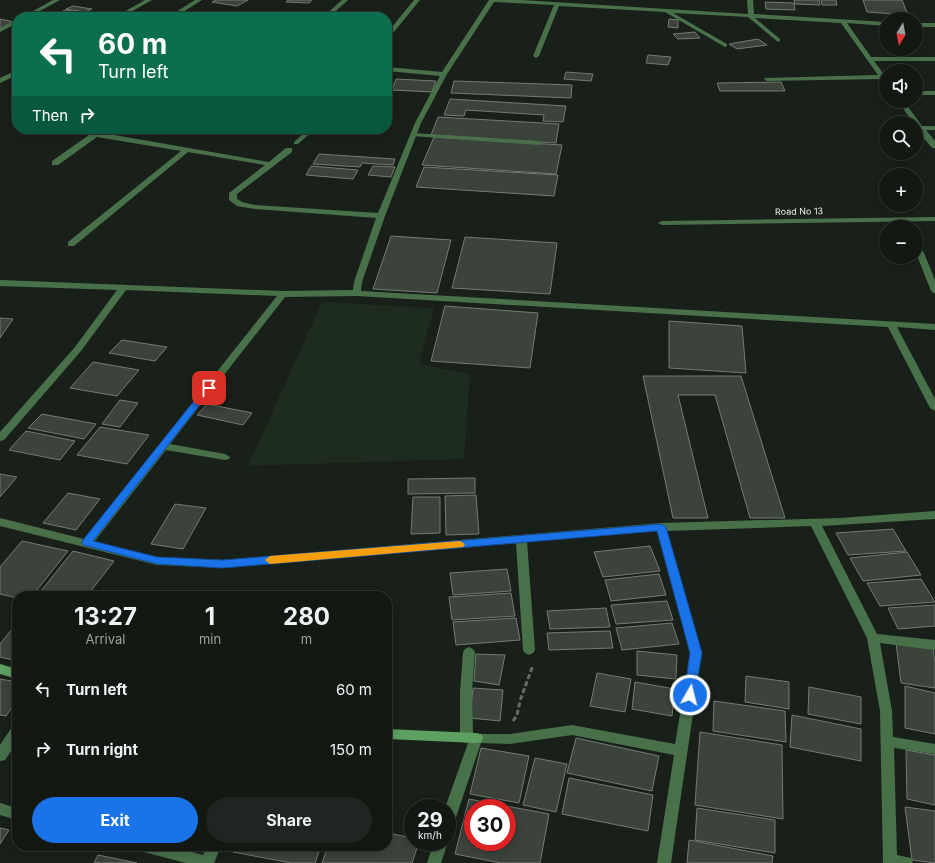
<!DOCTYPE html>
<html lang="en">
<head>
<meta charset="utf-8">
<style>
  body { margin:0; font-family:Inter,sans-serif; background:#202521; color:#f1f3f6; height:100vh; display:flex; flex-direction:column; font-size:15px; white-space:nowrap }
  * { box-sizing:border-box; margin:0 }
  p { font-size:13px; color:#9da0a0 }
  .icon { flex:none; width:22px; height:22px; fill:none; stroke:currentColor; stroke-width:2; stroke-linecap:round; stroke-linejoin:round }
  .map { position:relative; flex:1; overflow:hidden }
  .sheet { position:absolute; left:12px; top:591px; width:380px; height:260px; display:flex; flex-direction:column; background:#131813; border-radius:16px; box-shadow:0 2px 10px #0003,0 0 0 1px #323733 }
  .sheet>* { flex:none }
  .top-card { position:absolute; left:12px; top:12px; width:380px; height:122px; border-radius:16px; box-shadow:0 2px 10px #0003,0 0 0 1px #323733; background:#0b6e4f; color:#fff; overflow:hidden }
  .needle { width:26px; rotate:190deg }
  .tools { position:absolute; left:879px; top:12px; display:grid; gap:8px }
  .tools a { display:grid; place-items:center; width:44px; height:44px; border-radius:50%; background:#131813; box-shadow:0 2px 10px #0003,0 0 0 1px #323733; font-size:20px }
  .speed { position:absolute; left:404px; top:799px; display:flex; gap:8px; font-size:20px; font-weight:700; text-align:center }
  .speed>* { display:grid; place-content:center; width:52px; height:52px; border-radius:50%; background:#131813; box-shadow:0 2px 10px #0003,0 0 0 1px #323733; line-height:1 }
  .speed small { font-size:10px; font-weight:400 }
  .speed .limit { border:6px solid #d22; background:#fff; color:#111 }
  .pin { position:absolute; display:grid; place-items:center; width:34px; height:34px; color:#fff; margin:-17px; border-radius:8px; box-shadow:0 2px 6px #0006 }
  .me { position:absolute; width:44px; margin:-22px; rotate:8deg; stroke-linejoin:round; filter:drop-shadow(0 0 3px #0008) }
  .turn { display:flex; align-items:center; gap:14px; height:84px; padding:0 20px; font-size:18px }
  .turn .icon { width:52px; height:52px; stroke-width:2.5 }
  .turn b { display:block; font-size:28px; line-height:34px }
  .then { display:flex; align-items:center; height:38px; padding:0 20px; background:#0003; gap:8px; font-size:15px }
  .eta { display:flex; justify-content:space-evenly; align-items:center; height:68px; text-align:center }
  .eta b { font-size:24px; font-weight:700; line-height:28px }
  .cta { display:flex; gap:8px; margin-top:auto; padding:8px 20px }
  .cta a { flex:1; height:46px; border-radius:24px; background:#1a73e8; color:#fff; font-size:16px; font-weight:700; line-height:46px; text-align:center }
  .cta a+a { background:#202521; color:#f1f3f6 }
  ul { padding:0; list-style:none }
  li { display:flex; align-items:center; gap:12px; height:60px; padding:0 20px }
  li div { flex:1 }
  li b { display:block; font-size:15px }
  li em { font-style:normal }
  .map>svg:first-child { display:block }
</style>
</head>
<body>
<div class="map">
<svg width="935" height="863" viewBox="0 0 935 863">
  <rect width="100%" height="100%" fill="#192019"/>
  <path fill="#1e2b1f" d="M322 302 434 308 419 364 470 374 464 459 248 466Z"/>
  <path fill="#3b433b" stroke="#737c73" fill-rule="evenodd" d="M216 0H248L237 6 212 2Z
    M288 0H312L309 3 286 2Z
    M794 0H819L820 5 795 4Z
    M821 0H836L837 5H822Z
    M863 0H902L908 15 867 12Z
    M765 2 794 3 795 10 766 9Z
    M73 6 92 9 85 12 66 9Z
    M65 10 83 13 78 16 59 13Z
    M0 19 14 22 0 29Z
    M669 19 678 20V28L668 27Z
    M695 32 700 38 678 39 673 34Z
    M758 39 767 45 737 49 729 44Z
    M648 55 671 57 668 65 646 63Z
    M566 72 593 74 591 81 564 79Z
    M396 79 436 81 432 92 392 90Z
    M454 81 572 85 571 98 451 93Z
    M781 82 785 91H720L717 83Z
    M450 99 566 106 563 122 543 121 544 115 466 110 464 116 444 115Z
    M438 117 559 124 556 143 431 135Z
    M434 137 562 145 556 174 422 165Z
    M319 154 395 159 393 165 362 163 360 167 313 164Z
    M311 166 358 170 353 179 306 175Z
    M373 166 395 167 391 177 368 175Z
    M424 167 558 175 554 196 416 187Z
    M391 236 451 240 437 293 373 289Z
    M465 237 557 243 550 294 452 288Z
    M445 306 538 313 530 368 431 361Z
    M0 318 13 319 0 338Z
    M669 321 742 326 746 373 669 368Z
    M122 340 167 347 155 361 109 353Z
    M93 362 139 370 117 396 70 388Z
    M643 376H741L785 518H750L715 395H678L708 518H673Z
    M120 400 138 403 120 427 102 424Z
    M207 404 252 413 243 425 197 415Z
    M42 414 96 424 84 439 28 428Z
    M100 427 149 435 127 464 77 455Z
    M26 431 75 441 60 460 9 450Z
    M0 474 17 477 0 497Z
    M475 478V493L408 494V479Z
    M68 493 100 499 76 530 43 523Z
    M476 495 479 534 446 535 445 496Z
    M413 497H440V533L411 534Z
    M175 504 206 508 183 549 151 544Z
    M893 529 906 551 848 555 836 533Z
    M22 541 68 551 32 596H17V598L0 594V567Z
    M650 546 660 571 603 577 594 552Z
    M73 551 114 561 87 596H37Z
    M907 552 921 575 863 581 850 558Z
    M507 569 511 591 453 595 450 573Z
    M659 574 666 595 611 601 605 580Z
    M921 579 935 602 880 606 867 583Z
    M511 593 515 616 452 620 449 597Z
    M667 601 673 620 616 624 611 605Z
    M935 605V626L898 629 888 608Z
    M606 608 610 627 550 629 547 611Z
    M516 618 520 640 456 645 453 622Z
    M17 623V661L0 657V644Z
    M672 623 679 644 622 650 616 628Z
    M610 631 613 648 549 650 547 633Z
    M896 643 933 648 935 663V688L901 683Z
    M637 651 677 655 676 679 637 675Z
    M476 654 505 655 499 685 474 681Z
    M597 673 631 679 625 712 590 706Z
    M746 676 789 682V709L745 702Z
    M0 679 17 682V700L6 716 0 715Z
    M635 682 675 689 672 716 632 709Z
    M905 686 935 693V734L905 728Z
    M809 687 861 697V724L808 714Z
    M473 688 503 690 500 721 470 718Z
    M714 701 785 711 786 742 713 731Z
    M792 715 861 729V761L790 747Z
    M700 732 782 745 783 819 695 805Z
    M576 738 659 756 652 791 567 773Z
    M481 748 529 756 519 803 470 794Z
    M906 750 935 755V805L907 799Z
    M535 758 567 764 556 812 523 805Z
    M569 778 653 795 648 831 562 814Z
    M469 799 549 814 540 863H501L455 854ZM473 808H507V842H473Z
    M905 807 935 811V863L912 860Z
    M697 808 775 820V853L695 840Z
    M0 828 9 830 0 844Z
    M387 833 413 838V842H419L412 863H322L328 846H387Z
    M689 840 773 856 772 863H687Z
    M235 846H321L315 863H291L233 852Z
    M98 855 137 863H94Z"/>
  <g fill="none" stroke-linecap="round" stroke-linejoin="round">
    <path stroke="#656b65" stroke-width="3" stroke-dasharray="5 2.5" stroke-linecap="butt" d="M513 721 517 715 520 701 533 665"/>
    <path fill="#48714a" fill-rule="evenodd" d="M413 133 538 141 542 143 538 145 411 136V134Z
      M935 217V221L662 225 658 223 662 221Z"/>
    <path fill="#48714a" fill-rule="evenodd" d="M53 0H60L29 17H22Z
      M145 0H152L122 17H115Z
      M195 0H202L175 17H168Z
      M342 0H348L329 17H323Z
      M414 0H420L389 38 387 39V33Z
      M489 0H521L748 14 747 0H753L754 14 886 22V26L847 23 871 57H935V61H874L886 77V84L881 79 767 81 764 79 765 78 878 75 841 23 755 18 780 39V41L778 42 748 17 673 13 727 44V46L725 47 665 12 559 6 539 56 536 58 533 56 554 5 494 2 447 74 421 123 385 216 362 282 361 291 935 324V330L897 327 935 399V411L930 408 888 327 357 296 285 297 170 444 225 454 230 457 229 459 225 460 166 450 94 542 157 557 223 560 661 523 840 518 935 511V519L822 526 877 634 935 640V650L880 643 892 711 893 737 935 744V754L894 748 897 855 911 858 913 863H883L880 711 867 638 811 526 667 531 702 653 671 863H657L674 755 572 735 510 744 481 743 454 823 452 827 447 829V808H445L468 743 462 742 460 738V692L463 652 465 649 469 647 473 649 475 652 472 692 473 734H510L572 725 675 744 690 653 657 531 527 542 535 650 533 653 529 655 525 653 523 650 516 543 223 568 157 565 0 526V518L84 539 277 296 126 290 81 351 4 440 0 441V432L75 347 117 290 0 286V280L283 291 353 290 354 282 376 218 255 209 237 206 229 200V193L265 165 188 152 74 246H68V242L181 151 97 137 58 165H52V161L89 135 79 133 72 129H80L269 162 286 148H292V152L237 194V199L242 202 255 205 378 213 415 123 440 76 387 71V67L442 72Z
      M17 19V23L0 32V28Z
      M916 23H935V27H916Z
      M17 70V75L0 83V78Z
      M916 91H935V95H916Z
      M898 101H904L922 126H935V130H926L935 141V148H932L916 129V123H913Z
      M17 118V124H12V122Z
      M308 129H315L298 144H294V142Z
      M917 251H923L924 253 935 280V294L931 291 916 253Z
      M17 726V742L5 760 0 761V745L12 727Z
      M0 803 17 808V820L0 815Z
      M447 840 448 842 441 863H427L434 842H447Z
      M137 846H169L203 855 207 846H221L214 863H186L144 852 139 850Z"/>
    <path fill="#5da061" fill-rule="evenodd" d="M0 664 17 669V679L0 674Z
      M387 729 476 733 481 734 483 738 481 742 476 743 387 739Z"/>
  </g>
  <path fill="#1a73e8" stroke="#114b97" d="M209 385 212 386V389L93 541 157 557 223 560 661 524 666 527 702 653 694 698H686L684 695 690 653 657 531 223 568 157 564 83 545 82 543 83 540 206 386Z"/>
  <path fill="#f59e0b" d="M460 541 465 544 463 547 270 564 265 560 270 556Z"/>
  <g text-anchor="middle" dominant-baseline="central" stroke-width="3" stroke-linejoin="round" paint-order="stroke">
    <g font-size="9" fill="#e9eee9" stroke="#192019">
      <text transform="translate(799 211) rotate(-1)">Road No 13</text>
    </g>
  </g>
</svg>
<div class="tools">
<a><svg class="needle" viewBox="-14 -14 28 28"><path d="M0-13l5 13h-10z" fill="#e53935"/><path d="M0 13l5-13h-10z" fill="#9da0a0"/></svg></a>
<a><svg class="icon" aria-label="sound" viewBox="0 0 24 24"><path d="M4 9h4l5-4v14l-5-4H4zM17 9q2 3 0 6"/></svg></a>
<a><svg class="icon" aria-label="search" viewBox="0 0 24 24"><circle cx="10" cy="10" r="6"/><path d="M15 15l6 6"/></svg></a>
<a>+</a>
<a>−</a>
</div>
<div class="speed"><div>29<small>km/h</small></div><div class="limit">30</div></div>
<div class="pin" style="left:209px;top:388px;background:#d93025"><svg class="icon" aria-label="arrive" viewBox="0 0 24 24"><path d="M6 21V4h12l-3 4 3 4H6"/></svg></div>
<svg class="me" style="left:690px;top:695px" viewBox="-20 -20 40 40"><circle r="17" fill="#1a73e8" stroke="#fff" stroke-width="3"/><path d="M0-11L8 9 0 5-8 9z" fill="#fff"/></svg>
<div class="top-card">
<div class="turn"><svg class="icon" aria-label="left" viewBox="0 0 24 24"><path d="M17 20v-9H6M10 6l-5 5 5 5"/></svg><div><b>60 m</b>Turn left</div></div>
<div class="then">Then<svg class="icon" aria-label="right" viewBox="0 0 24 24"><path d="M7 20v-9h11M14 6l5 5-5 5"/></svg></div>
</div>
<section class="sheet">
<div class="eta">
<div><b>13:27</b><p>Arrival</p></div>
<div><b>1</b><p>min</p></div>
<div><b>280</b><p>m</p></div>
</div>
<ul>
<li><svg class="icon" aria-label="left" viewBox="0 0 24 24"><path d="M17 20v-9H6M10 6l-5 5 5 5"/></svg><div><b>Turn left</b></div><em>60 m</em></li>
<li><svg class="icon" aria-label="right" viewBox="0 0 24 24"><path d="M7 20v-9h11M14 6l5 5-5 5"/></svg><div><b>Turn right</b></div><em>150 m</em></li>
</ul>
<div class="cta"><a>Exit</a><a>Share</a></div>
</section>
</div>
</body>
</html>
